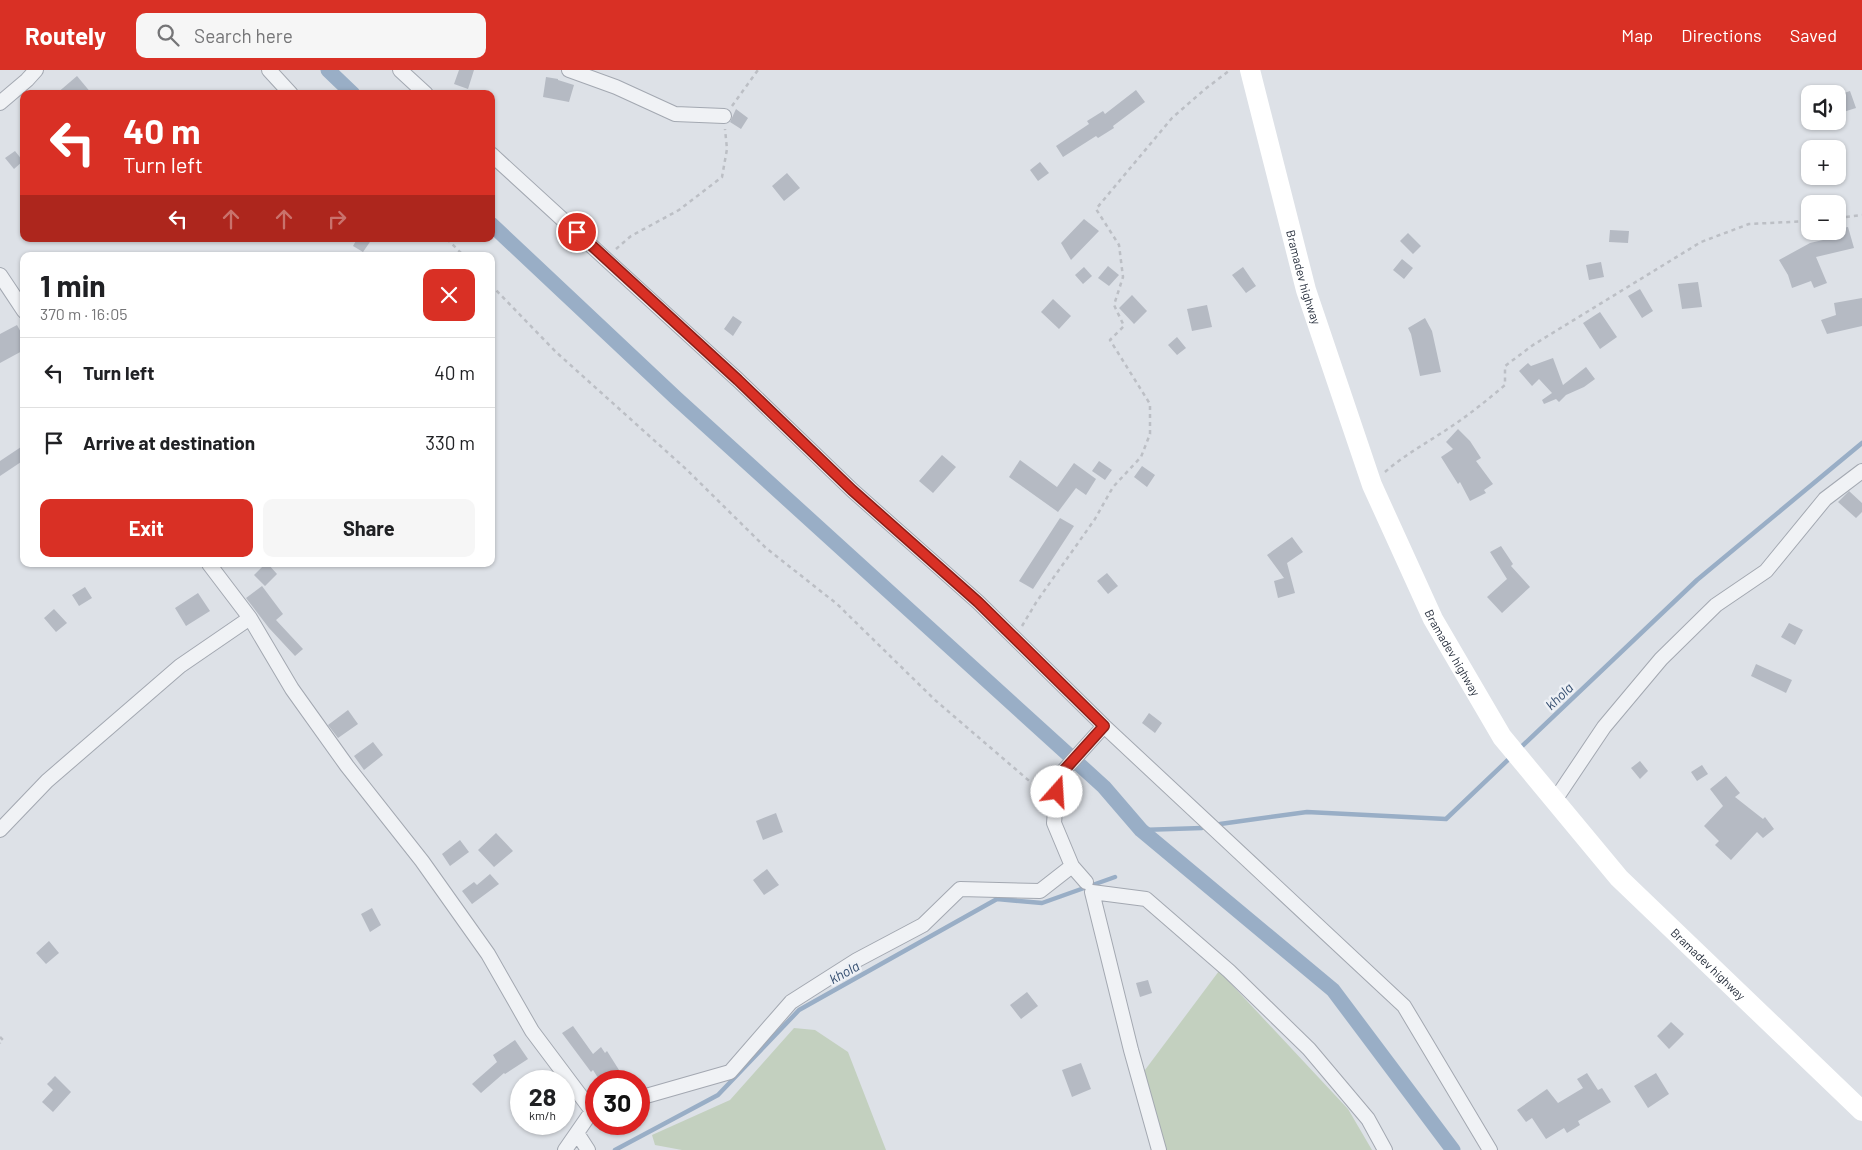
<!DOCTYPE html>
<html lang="en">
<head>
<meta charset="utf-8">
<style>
  body { margin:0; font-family:Barlow,sans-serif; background:#f6f6f6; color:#202124; height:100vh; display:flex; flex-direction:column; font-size:19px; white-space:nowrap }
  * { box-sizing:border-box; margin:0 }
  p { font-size:16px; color:#757577 }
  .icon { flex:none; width:28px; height:28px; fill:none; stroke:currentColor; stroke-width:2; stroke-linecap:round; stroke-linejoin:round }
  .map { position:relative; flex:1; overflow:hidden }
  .side { position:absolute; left:20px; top:182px; width:475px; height:315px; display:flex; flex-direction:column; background:#fff; border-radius:10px; box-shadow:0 1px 4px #0004 }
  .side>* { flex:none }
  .guide { position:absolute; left:20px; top:20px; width:475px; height:152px; border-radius:10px; box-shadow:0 1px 4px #0004; background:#d93025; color:#fff; overflow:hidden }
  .tools { position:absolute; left:1801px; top:15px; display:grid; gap:10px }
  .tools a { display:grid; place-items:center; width:45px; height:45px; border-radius:10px; background:#fff; box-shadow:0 1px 4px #0004; font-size:25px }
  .speed { position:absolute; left:510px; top:1000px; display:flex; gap:10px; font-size:25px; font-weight:700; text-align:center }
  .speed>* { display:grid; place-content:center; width:65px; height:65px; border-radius:50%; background:#fff; box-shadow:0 1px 4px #0004; line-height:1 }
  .speed small { font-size:12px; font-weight:400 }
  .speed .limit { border:8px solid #d22; background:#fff; color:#111 }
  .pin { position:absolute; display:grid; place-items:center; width:42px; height:42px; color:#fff; margin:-21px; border:2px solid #fff; border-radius:50%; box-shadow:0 1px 5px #0007 }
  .me { position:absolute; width:55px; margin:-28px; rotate:19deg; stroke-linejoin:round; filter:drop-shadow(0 0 4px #0008) }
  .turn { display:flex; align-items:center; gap:18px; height:105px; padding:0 20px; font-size:22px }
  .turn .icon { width:65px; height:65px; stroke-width:2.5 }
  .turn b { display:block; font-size:35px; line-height:42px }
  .lanes { display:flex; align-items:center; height:48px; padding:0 20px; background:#0003; justify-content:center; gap:25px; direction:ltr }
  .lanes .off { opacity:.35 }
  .round { display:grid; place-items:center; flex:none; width:52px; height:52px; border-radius:10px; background:#f6f6f6 }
  .overview { display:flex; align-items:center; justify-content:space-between; height:85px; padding:0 20px }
  h1 { font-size:30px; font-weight:700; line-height:38px }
  .cta { display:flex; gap:10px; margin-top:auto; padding:10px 20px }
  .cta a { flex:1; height:58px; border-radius:10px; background:#d93025; color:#fff; font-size:20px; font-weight:700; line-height:58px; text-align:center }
  .cta a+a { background:#f6f6f6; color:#202124 }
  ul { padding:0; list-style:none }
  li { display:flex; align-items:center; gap:15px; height:70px; padding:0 20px; border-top:1px solid #e0e0e0 }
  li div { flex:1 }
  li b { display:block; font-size:19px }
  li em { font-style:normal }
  header { display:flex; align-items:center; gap:30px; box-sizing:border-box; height:70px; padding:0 25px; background:#d93025; color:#fff }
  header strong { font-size:24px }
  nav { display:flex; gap:28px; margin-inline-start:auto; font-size:18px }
  .search { width:350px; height:45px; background:#f6f6f6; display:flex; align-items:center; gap:12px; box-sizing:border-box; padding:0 18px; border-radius:10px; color:#757577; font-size:19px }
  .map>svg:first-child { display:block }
</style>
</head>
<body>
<header>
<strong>Routely</strong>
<div class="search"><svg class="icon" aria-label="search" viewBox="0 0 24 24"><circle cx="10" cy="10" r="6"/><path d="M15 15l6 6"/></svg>Search here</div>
<nav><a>Map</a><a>Directions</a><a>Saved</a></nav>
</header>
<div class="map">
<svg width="1862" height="1080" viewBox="0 0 1862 1080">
  <rect width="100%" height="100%" fill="#dde1e7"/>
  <path fill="#c3d0bf" d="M1219 901 1348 1039 1372 1080H1166L1142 1004Z
    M794 958 815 960 848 982 886 1080H682L655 1075 652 1065 730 1030Z"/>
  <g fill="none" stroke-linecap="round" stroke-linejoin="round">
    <path stroke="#99aec6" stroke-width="4.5" d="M1518 680 1697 510 1862 373
      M1220 754 1307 742 1446 749 1511 687
      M1141 760 1202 758
      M615 1080 718 1025 799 940 997 829 1042 833 1115 807"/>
    <path stroke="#99aec6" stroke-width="15" d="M328 0 353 24
      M491 154 676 328 1104 717 1141 760 1333 920 1453 1080"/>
  </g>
  <path fill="#b5bac3" d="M459 0H474L468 19 454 14Z
    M77 6 92 24H56Z
    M546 7 558 9V10L574 15 569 32 543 27Z
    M1136 20 1145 32 1113 56 1114 58 1098 68 1096 66 1063 87 1056 76 1089 54 1087 51 1103 41 1105 44Z
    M1850 21 1856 38 1840 43 1838 37V25Z
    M736 39 748 48 741 59 730 52Z
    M15 81 23 91 14 99 5 88Z
    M1040 92 1049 103 1038 111 1030 100Z
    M787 103 800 118 784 131 772 116Z
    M1084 149 1099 161 1071 190 1061 173Z
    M1848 157 1854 178 1816 187 1827 213 1814 218 1811 211 1792 218 1788 205 1779 190 1810 173 1823 170 1821 163 1838 161V159Z
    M1610 160 1629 161 1628 173 1609 172Z
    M1408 163 1421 176 1413 184 1400 171Z
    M357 169H372L363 182 353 176Z
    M1402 189 1413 198 1404 209 1393 200Z
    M1601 192 1604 207 1589 210 1586 195Z
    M1108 196 1119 205 1109 216 1098 208Z
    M1084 197 1092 206 1083 214 1075 205Z
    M1243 197 1256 216 1246 223 1232 205Z
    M1698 212 1702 237 1682 239 1678 214Z
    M1640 219 1653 241 1642 248 1628 226Z
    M1132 225 1147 241 1134 254 1119 238Z
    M1862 228V256L1827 264 1821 250 1836 245 1834 233Z
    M1053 229 1071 246 1059 259 1041 242Z
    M1207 235 1212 257 1192 261 1187 239Z
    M1600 242 1617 267 1600 279 1583 253Z
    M733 246 742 252 733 266 724 259Z
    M1425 248 1432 261 1441 302 1420 306 1411 264 1408 258Z
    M17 255 24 268V280L0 293V264Z
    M1177 267 1186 278 1177 285 1168 275Z
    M1553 288 1563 315 1586 297 1595 309 1584 317 1566 325 1559 332 1556 329 1544 334 1542 330 1552 323 1539 309 1532 316 1519 301 1528 293 1531 296Z
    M1458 359 1470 371 1481 388 1476 391 1493 414 1484 420 1486 423 1470 431 1460 412 1458 414 1441 387 1453 379 1446 372Z
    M24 375V390L0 406V391Z
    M942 385 956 397 933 423 919 411Z
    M1020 390 1057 417 1074 393 1096 409 1086 425 1076 418 1058 442 1009 407Z
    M1099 391 1112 400 1105 410 1092 401Z
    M1142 396 1155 405 1147 417 1134 407Z
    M1849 421 1862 433V442L1856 448 1838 432Z
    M1060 448 1074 456 1033 519 1019 511Z
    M1292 467 1303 482 1287 493 1295 523 1278 528 1274 511 1284 508 1267 485Z
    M1501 476 1513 494 1511 496 1530 517 1502 543 1487 527 1507 509 1490 482Z
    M265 494H268L277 504 265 516 254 505Z
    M1107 503 1118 516 1108 524 1097 511Z
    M262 516 283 544 276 550 303 579 295 586 269 558 246 528Z
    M85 517 92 528 79 536 72 525Z
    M198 523 210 541 186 556 175 538Z
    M54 539 67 553 56 562 44 548Z
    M1789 553 1803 560 1795 575 1781 567Z
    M1756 594 1792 610 1786 623 1751 606Z
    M348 640 358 654 338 668 328 655Z
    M1149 643 1162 653 1155 663 1142 653Z
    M373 672 383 685 364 700 354 686Z
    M1640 691 1648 701 1640 709 1631 698Z
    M1702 695 1708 704 1697 711 1691 702Z
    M1726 706 1740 723 1735 727 1763 749 1765 747 1774 759 1763 768 1757 762 1731 790 1715 775 1719 771 1704 756 1723 736 1710 719Z
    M776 743 783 762 763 770 756 751Z
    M496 763 513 781 494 797 478 780Z
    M460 770 469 782 450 796 442 784Z
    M767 799 779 815 764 825 753 810Z
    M490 804 499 814 472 834 462 821 474 812 477 815Z
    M372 838 381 855 370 862 361 844Z
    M49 871 59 883 46 894 36 883Z
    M1148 910 1152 923 1140 927 1136 913Z
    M1027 922 1038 936 1021 949 1010 935Z
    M1671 952 1684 964 1669 979 1657 966Z
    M573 956 593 984 601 977 605 983 607 981 626 1011H600L593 1000 591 1002 562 963Z
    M515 970 528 989 505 1004 504 1003 481 1023 472 1014 497 992 493 985Z
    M1081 993 1091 1019 1072 1027 1062 1000Z
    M1587 1003 1598 1020 1602 1018 1611 1032 1578 1051 1580 1055 1567 1063 1564 1058 1546 1069 1532 1048 1526 1052 1517 1040 1547 1019 1558 1033 1583 1018 1577 1009Z
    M1656 1003 1669 1024 1648 1038 1634 1016Z
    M55 1006 71 1022 53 1042 42 1032 53 1020 47 1014Z"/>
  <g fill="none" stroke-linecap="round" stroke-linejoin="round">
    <defs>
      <path id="street" d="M269 0 291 24
        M400 0 426 24
        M569 0 616 17 675 44 724 46
        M0 33 27 10 36 0
        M491 84 738 310 852 420 978 532 1104 656 1404 936 1490 1080
        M0 205 24 241
        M209 494 250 548 292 619 347 696 422 791 488 884 532 961 592 1041 565 1080
        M1555 730 1604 657 1661 589 1716 535 1766 501 1825 429 1862 401
        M0 760 47 711 180 596 250 548
        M1086 812 1072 796 1054 753 1058 707 1104 656
        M639 1028 730 1002 791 932 857 890 923 855 960 819 1040 821 1072 796
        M577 1063 588 1080
        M1159 1080 1131 980 1092 822 1146 829 1229 901 1309 979 1368 1049 1385 1080"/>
    </defs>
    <use href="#street" stroke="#a3a8b1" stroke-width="16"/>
    <path stroke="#bcbfc5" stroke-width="2.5" stroke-dasharray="4 4" stroke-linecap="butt" d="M732 36 758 0
      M1838 148 1862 145
      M447 169 464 186
      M616 179 631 166 679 140 722 107 727 79 725 59
      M491 215 556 282 686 399 766 478 837 534 935 630 1034 715 1045 711
      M1385 402C1403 386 1423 375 1443 362 1465 348 1485 332 1505 315V296L1533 275 1701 172 1749 154 1810 151
      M1022 556 1037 531 1095 449 1113 417 1141 387 1150 364V334L1110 270 1124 256 1114 235 1123 207 1119 175 1096 139 1172 48 1204 20 1230 0
      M0 967 3 970 0 973"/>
    <use href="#street" stroke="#f0f2f5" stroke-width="14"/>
    <path stroke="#fff" stroke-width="20" id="s1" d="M1250 0 1306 220 1372 415 1433 549 1502 667 1619 808 1862 1041"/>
  </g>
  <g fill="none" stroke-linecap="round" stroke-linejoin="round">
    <defs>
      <path id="route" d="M577 162 738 310 852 420 978 532 1104 656 1058 707 1057 722"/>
    </defs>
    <use href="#route" stroke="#8d1f18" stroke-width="12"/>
    <use href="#route" stroke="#d93025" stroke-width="9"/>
  </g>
  <g text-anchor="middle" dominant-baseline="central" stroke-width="5" stroke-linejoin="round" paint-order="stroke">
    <g font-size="12" fill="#272f3d" stroke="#edf0f5">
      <text stroke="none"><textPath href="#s1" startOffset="214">Bramadev highway</textPath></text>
      <text stroke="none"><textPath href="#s1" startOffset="619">Bramadev highway</textPath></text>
      <text stroke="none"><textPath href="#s1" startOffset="1024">Bramadev highway</textPath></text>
    </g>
    <g font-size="14" font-style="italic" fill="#334d6f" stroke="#edf0f5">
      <text transform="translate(1559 626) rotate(-44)">khola</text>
      <text transform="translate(844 902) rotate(-29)">khola</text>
    </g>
  </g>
</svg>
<div class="tools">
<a><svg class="icon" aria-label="sound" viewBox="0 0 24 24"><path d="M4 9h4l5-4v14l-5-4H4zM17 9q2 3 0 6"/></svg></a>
<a>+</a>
<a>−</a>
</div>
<div class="speed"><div>28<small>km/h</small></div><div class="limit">30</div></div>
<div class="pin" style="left:577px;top:162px;background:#d93025"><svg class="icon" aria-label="arrive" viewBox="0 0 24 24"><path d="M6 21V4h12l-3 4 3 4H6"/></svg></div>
<svg class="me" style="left:1057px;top:722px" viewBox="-20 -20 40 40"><circle r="19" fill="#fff"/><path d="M0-13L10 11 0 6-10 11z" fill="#d93025"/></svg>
<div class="guide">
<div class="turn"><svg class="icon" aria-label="left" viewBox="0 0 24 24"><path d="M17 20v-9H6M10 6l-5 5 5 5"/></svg><div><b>40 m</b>Turn left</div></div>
<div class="lanes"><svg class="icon" aria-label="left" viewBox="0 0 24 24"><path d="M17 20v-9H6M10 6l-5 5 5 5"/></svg><svg class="icon off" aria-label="ahead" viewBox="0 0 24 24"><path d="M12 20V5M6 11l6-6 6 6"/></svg><svg class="icon off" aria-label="ahead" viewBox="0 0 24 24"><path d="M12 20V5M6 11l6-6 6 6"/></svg><svg class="icon off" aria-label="right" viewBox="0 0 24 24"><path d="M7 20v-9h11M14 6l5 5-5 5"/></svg></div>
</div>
<section class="side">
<div class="overview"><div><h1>1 min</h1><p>370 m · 16:05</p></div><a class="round" style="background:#d93025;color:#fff"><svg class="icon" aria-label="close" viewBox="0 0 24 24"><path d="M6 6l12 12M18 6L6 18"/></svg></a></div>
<ul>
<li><svg class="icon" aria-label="left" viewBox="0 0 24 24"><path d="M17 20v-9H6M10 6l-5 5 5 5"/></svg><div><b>Turn left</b></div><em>40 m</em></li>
<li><svg class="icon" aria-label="arrive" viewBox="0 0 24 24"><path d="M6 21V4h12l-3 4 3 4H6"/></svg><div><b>Arrive at destination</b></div><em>330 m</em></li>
</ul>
<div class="cta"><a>Exit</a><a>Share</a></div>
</section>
</div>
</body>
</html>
